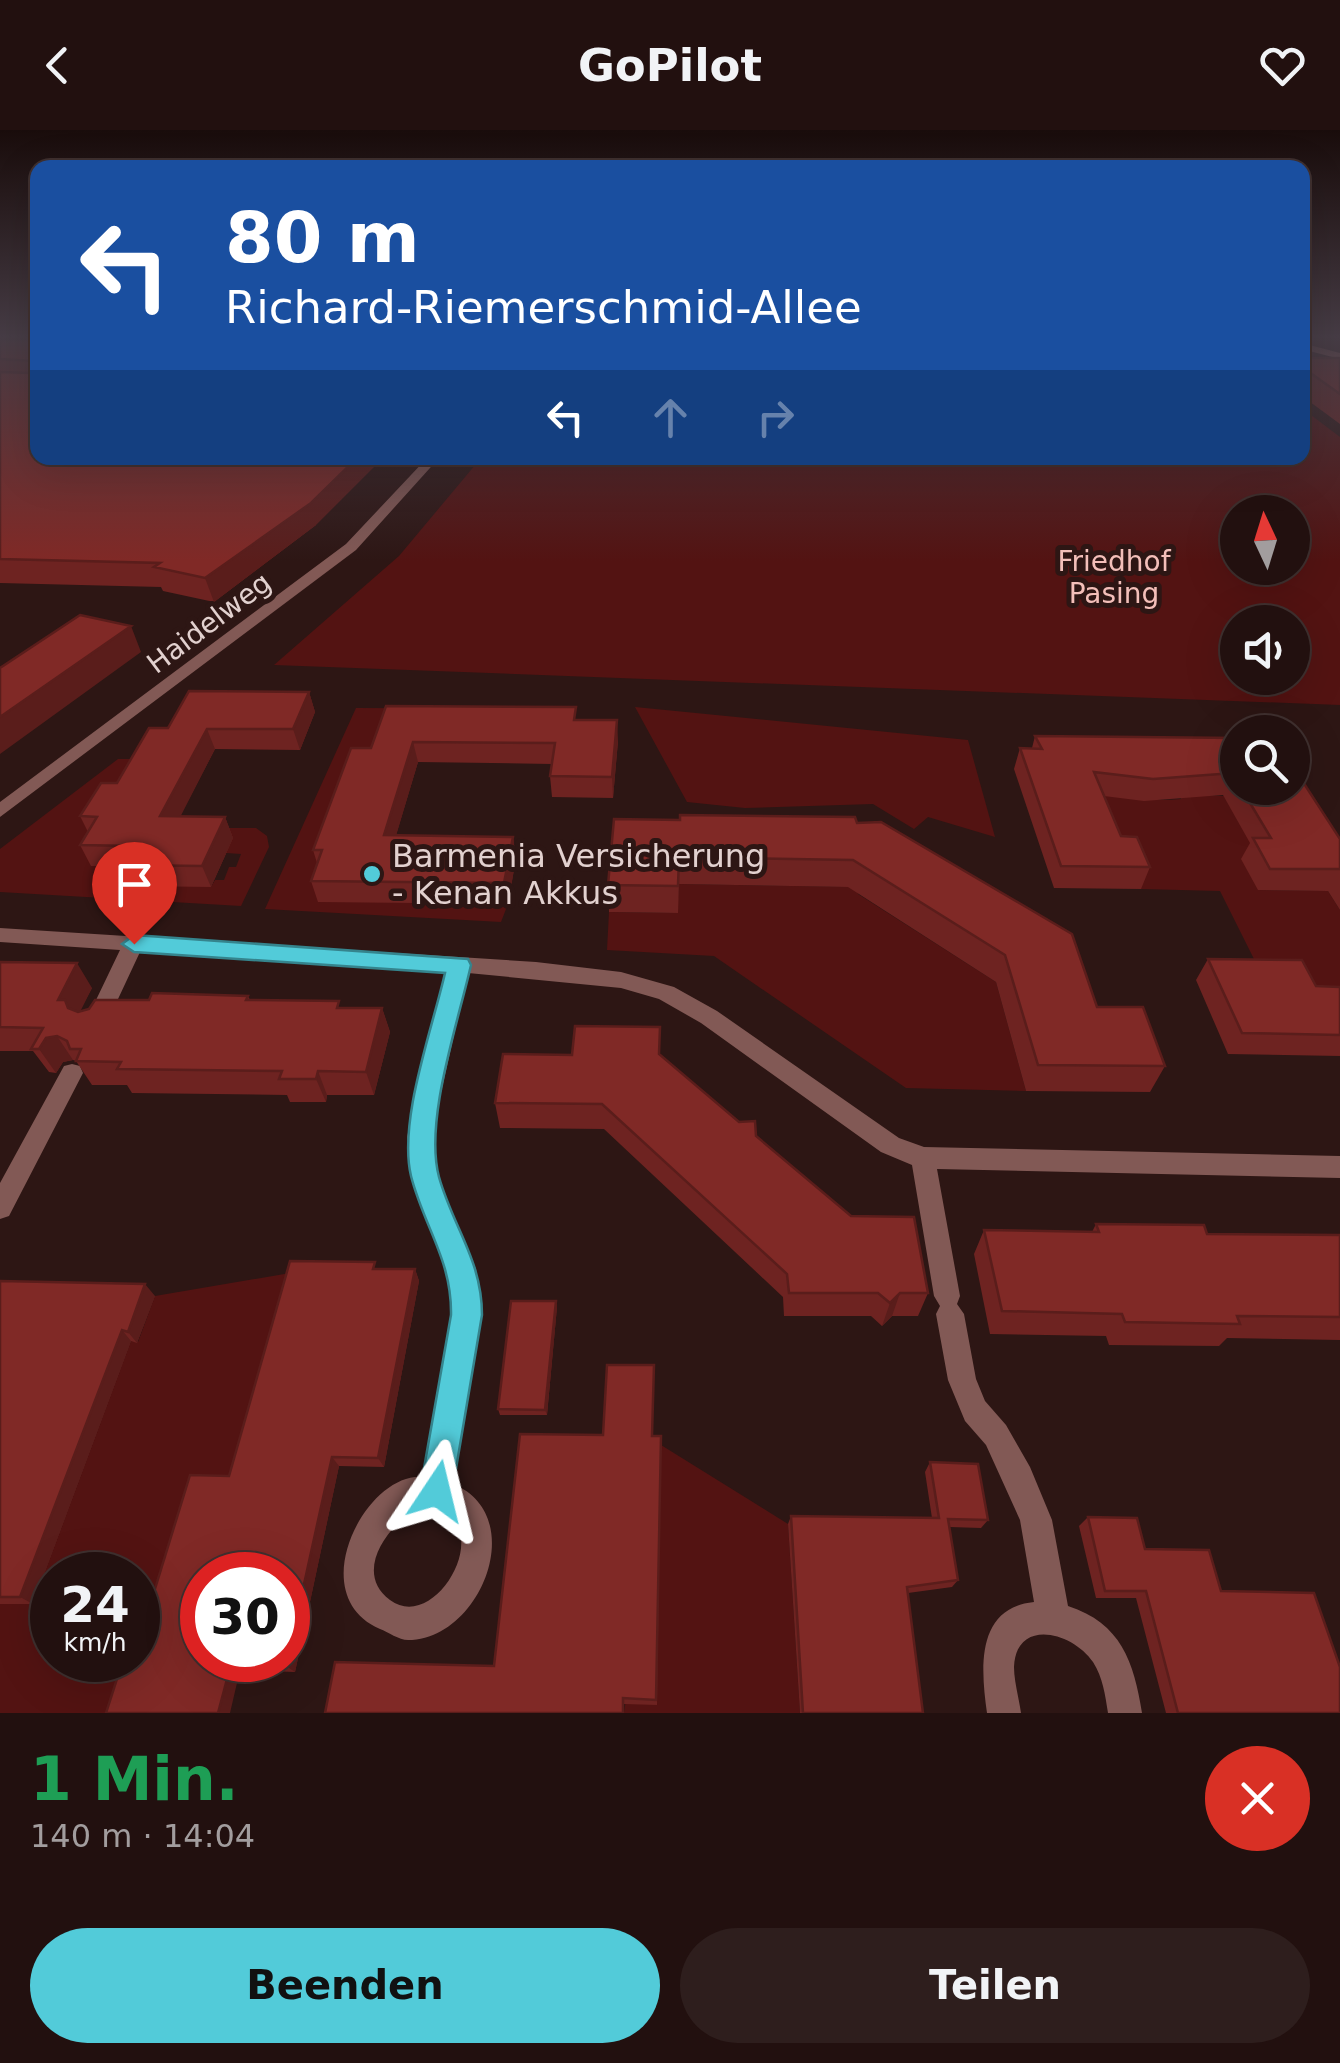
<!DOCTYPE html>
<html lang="de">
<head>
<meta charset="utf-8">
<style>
  body { margin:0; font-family:"DejaVu Sans",sans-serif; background:#2e1e1d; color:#f1f3f6; height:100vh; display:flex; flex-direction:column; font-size:38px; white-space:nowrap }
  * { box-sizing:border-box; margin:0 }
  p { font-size:32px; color:#a29d9e }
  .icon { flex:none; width:55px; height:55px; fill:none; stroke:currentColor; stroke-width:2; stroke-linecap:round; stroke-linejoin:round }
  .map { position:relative; height:1583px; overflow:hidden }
  .side { display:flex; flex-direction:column; background:#22100f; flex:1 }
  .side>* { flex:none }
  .banner { position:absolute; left:30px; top:30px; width:1280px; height:305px; border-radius:20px; box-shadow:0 10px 40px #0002,0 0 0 2px #3f302f; background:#1a4fa0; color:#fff; overflow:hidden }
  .needle { width:65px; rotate:356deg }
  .tools { position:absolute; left:1220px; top:365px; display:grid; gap:20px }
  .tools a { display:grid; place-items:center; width:90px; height:90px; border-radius:50%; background:#22100f; box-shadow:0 10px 40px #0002,0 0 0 2px #3f302f; font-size:50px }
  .speed { position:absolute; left:30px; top:1422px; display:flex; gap:20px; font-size:50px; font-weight:700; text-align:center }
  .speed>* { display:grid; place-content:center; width:130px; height:130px; border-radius:50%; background:#22100f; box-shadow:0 10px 40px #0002,0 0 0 2px #3f302f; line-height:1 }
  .speed small { font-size:25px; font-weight:400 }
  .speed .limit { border:15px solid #d22; background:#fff; color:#111 }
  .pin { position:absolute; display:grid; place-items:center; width:85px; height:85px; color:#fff; margin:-102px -42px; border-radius:50% 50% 50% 0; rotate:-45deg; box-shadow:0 0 10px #0007 }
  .pin .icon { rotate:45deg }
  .me { position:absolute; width:110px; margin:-55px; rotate:10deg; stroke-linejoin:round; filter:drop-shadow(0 0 8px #0008) }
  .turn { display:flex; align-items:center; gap:35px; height:210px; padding:0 30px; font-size:45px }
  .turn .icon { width:130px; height:130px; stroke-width:2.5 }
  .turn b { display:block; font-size:70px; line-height:85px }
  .lanes { display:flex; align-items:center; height:95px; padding:0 30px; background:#0003; justify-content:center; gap:50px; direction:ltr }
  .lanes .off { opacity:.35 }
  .round { display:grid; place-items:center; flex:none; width:105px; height:105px; border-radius:52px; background:#2e1e1d }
  .overview { display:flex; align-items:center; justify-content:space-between; height:170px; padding:0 30px }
  h1 { font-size:60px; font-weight:800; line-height:75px; color:#1e9e55 }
  .action { display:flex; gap:20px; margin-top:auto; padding:20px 30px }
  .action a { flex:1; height:115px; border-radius:60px; background:#52cbd9; color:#111; font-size:40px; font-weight:800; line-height:115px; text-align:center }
  .action a+a { background:#2e1e1d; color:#f1f3f6 }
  header { display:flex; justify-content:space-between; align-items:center; height:130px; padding:0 30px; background:#22100f; font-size:45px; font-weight:800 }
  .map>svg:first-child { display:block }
</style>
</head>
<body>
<header><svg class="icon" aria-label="back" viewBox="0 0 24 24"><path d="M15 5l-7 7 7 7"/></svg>GoPilot<svg class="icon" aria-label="heart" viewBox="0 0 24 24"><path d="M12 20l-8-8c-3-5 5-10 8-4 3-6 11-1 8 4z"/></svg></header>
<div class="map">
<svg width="1340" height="1583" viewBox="0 0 1340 1583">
  <rect width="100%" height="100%" fill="#2d1614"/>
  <path fill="#531312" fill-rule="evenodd" d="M1303 279 1340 307V575L274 535 399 426 481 328H1302ZM1292 382V438H1238V382ZM1292 492V548H1238V492Z
    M635 577 968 610 995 707 928 687 914 699 873 674 745 678 687 672Z
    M356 578 557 579 391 596 318 771 508 774 501 792 265 779Z
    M118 629H153L144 737 211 757 215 750H224L229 737H236L241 724 226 723 225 698H256L267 706 269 717 241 776 0 762V719Z
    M1081 664C1115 664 1147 673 1181 669L1180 665 1227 666 1259 729 1258 760 1328 761 1340 780V878L1265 851 1220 761 1141 759 1128 728Z
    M679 754 857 757 858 764 996 852 1026 961 906 958 714 826 607 820 609 782 677 783Z
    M296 1142 237 1355 138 1527V1445H52V1530H137L121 1583H0V1473L33 1474 131 1211 138 1212 155 1166Z
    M661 1315 788 1394 800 1583H624Z"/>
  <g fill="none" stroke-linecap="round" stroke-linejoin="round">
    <path fill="#825955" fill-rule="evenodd" d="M427 328H439L356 420 0 687V672L346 414Z
      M0 798 536 832 621 842 674 857 717 881 899 1008 924 1017 1340 1026V1048L937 1039 960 1166 957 1174 964 1184 976 1249 985 1271 1006 1295 1030 1337 1052 1390 1068 1476C1121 1493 1134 1532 1142 1583H1108C1105 1564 1103 1548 1093 1532 1073 1502 1016 1487 1014 1537 1014 1551 1019 1569 1021 1583H987C981 1540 975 1478 1034 1472L1020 1390 986 1315 965 1291 948 1250 936 1184 940 1176 934 1166 912 1035 881 1022 701 893 659 869 621 858 468 843 431 1007 437 1048 476 1139 481 1185 453 1354C530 1385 481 1510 408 1510 399 1510 388 1502 380 1499 301 1465 367 1340 424 1347L453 1185 450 1139 413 1048 407 1007 447 842 140 822 104 899 96 902 88 899 85 893 120 820 0 812ZM420 1377C427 1378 436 1379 442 1382 492 1404 434 1503 390 1470 352 1442 389 1393 420 1377Z
      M72 934 80 936 83 943 9 1086 0 1089V1053L64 936Z"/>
    <path fill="#bc7b74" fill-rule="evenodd" d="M1302 213 1340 223V229L1302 219Z"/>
  </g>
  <path fill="#6e2321" d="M0 209 316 395 214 472 163 461 161 457 0 453Z
    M1302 228H1340V294L1302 266Z
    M309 562 315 582 300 620 215 619 180 686 225 687 233 708 211 757 134 756 124 737 91 736 80 715 88 702 80 686 117 653 168 598Z
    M386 576 576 590 618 611 613 668 552 667 550 646 552 634 418 632 396 705 513 707 516 728 508 774 318 772 311 751 317 733 313 720 371 618Z
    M1035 606 1238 608V658H1292L1340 709V780L1328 761 1258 760 1241 729 1250 713 1223 665 1144 671 1104 666 1121 706 1150 737 1141 759 1054 758 1014 639 1020 618H1032Z
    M614 689 857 693 1097 877 1165 936 1150 962 1026 961 996 852 848 757 679 754 678 783 609 782 608 755Z
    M1208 829 1316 856 1340 857V926L1228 924 1196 850Z
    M0 832 92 858 79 882 149 870 248 866 250 870 342 878H382L390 902 374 965H327L326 972H290L287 965 132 963 127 955H92L76 931 73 930 63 932 56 943 49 942 33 921H0Z
    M660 925 756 1006 928 1163 918 1186H892L882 1196 871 1186H784L783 1167 604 999 500 998 495 973Z
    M1096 1094 1207 1104 1340 1105V1210L1227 1208 1219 1216 1109 1215 1106 1206 990 1204 974 1124 984 1100 1092 1102Z
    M378 1139H415L419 1151 384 1337 339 1336 295 1542 240 1540 142 1501 229 1346Z
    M0 1151 155 1166 137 1213 131 1211 33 1474H0Z
    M556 1171 557 1177 547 1285H500L498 1279Z
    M653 1306 661 1315 657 1575 624 1574 494 1536Z
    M930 1332 988 1390 981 1398 950 1397 958 1450 952 1457 908 1463 923 1583H800L788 1394 791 1386 932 1388 925 1342Z
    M1088 1387 1221 1461 1340 1583H1166L1136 1468H1096L1079 1396Z"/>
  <path fill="#5a1d1b" d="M357 328H383L316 395 214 472 205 448Z
    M131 496 141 522 0 624V587Z
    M309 562 315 582 300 620 293 599Z
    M617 590 618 611 613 668 612 647Z
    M207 599 215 619 170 707 160 686Z
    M413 612 418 632 390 726 384 705Z
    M225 687 233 708 211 757 202 736Z
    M513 707 516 728 508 774 504 753Z
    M77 833 92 858 77 888 58 870Z
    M382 878 390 902 374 965 366 942Z
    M57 906 73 930 63 932 56 943 39 919 46 908Z
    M318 941 327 965 326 972 316 949Z
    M415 1139 419 1151 384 1337 378 1328Z
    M145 1154 155 1166 137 1213 128 1202Z
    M900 1163 892 1186 882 1196 890 1173Z
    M556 1171 557 1177 547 1285 545 1280Z
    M122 1200 131 1211 33 1474 20 1467Z
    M332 1327 339 1336 295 1542 286 1536Z
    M231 1534 240 1540 230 1583H218Z"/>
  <path fill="#802926" stroke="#5a1d1b" stroke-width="2.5" fill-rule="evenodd" d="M0 209H38V328H357L311 373 205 448 154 437 160 433 0 429V242L30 243 33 231 0 229Z
    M1302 228H1340V264L1302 237Z
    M80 485 131 496 0 587V538Z
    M189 561 309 562 293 599H207L160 686 225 687 202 736 123 735 133 716 80 715 97 687 80 686 101 653H117L149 598H168Z
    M386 576 576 577 574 590H617L612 647 550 646 555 613 413 612 384 705 513 707 504 753 311 751 322 720H313L351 618H371Z
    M1035 606 1238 608V651L1233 643 1153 649 1094 642 1121 706 1137 707 1150 737 1061 736 1020 618 1042 619Z
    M1292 635 1340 709V739H1270L1253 708H1271L1241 658H1292Z
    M680 685 855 687 857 693 881 692 1072 804 1097 877H1143L1165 936 1038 935 1005 825 853 730 679 727 678 756 608 755 614 689 680 690Z
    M1208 829 1302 830 1316 856 1340 857V905L1242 903Z
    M0 832 77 833 58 870H65L68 878 78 882 89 879 95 870H149L152 863 248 866 246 870 339 871 337 878H382L366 942 318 941 316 949H279L282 941 117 939 121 932 76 931 81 919H70L67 911 57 906 46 908 39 919H31L43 898 0 897Z
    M575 896 660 897 659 924 739 992 755 991 756 1006 851 1086 914 1087 928 1163H900L890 1173 878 1163H789L787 1144 602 974 495 973 503 924 572 925Z
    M1096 1094 1204 1095 1207 1104 1340 1105V1187L1237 1186 1240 1194 1125 1192 1122 1184 1002 1181 984 1100 1099 1102Z
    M290 1131 375 1132 373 1139H415L378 1328 332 1327 286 1536 231 1534 218 1583H106L123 1530H138V1501H142L190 1345 229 1346ZM202 1445H288V1530H202Z
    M0 1151 145 1154 128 1202 122 1200 20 1467H0Z
    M511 1171H556L545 1280 498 1279Z
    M607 1235H654L652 1306H661L656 1570 623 1568V1583H325L335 1532 494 1536 520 1304 603 1305Z
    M930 1332 978 1334 988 1390 948 1389 958 1450 907 1457 923 1583H803L791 1386 939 1388Z
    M1088 1387 1137 1388 1145 1419 1209 1420 1221 1461 1314 1463 1340 1537V1583H1178L1146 1461H1105Z"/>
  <linearGradient id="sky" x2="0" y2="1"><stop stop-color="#190c0b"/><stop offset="0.48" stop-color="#463c45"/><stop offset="1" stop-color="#463c45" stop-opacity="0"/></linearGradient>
  <rect width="1340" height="431" fill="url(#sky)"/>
  <path fill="#52cbd9" stroke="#35848d" stroke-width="2.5" d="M134 805 468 829 471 835C458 893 424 991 439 1047 453 1097 482 1130 482 1185L450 1374 437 1379 425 1374 420 1361 451 1185C452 1130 424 1097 411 1046 398 991 432 900 445 843L134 822 122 814Z"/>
  <circle fill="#52cbd9" stroke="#2d1614" stroke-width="4" cx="372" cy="744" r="10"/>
  <g text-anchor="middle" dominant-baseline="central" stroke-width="10" stroke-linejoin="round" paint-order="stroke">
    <g font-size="28" fill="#f3bfb9" stroke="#2d1614">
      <text x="1114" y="431">Friedhof<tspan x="1114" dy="32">Pasing</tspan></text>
    </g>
    <g font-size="28" fill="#e2d1cf" stroke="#2d1614">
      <text transform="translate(209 493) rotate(-37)">Haidelweg</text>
    </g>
    <g font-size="32" fill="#e2d1cf" stroke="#2d1614" text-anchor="start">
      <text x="392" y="726">Barmenia Versicherung<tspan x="392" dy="37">- Kenan Akkus</tspan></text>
    </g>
  </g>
</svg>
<div class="tools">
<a><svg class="needle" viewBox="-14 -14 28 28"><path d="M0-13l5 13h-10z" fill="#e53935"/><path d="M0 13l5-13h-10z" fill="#a29d9e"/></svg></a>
<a><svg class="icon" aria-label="sound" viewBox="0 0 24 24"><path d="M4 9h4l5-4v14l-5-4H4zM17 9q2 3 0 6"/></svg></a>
<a><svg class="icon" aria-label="search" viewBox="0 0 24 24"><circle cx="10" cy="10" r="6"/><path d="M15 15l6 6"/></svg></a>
</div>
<div class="speed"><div>24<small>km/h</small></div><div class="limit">30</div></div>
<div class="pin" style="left:134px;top:814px;background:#d93025"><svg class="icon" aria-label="arrive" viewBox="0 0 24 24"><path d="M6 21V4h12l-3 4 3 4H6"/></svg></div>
<svg class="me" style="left:437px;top:1361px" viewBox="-20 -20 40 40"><path d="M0-17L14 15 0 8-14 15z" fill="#52cbd9" stroke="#fff" stroke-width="4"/></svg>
<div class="banner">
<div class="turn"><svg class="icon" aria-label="left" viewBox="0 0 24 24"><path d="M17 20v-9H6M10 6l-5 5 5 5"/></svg><div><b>80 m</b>Richard-Riemerschmid-Allee</div></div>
<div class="lanes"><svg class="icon" aria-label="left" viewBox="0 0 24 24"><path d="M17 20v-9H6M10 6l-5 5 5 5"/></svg><svg class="icon off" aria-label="ahead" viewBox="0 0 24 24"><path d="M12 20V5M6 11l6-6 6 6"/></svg><svg class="icon off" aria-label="right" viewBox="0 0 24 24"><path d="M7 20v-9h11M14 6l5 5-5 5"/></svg></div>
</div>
</div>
<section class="side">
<div class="overview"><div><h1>1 Min.</h1><p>140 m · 14:04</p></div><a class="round" style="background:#d93025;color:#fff"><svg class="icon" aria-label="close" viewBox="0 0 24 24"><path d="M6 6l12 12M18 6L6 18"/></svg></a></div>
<div class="action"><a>Beenden</a><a>Teilen</a></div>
</section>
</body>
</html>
